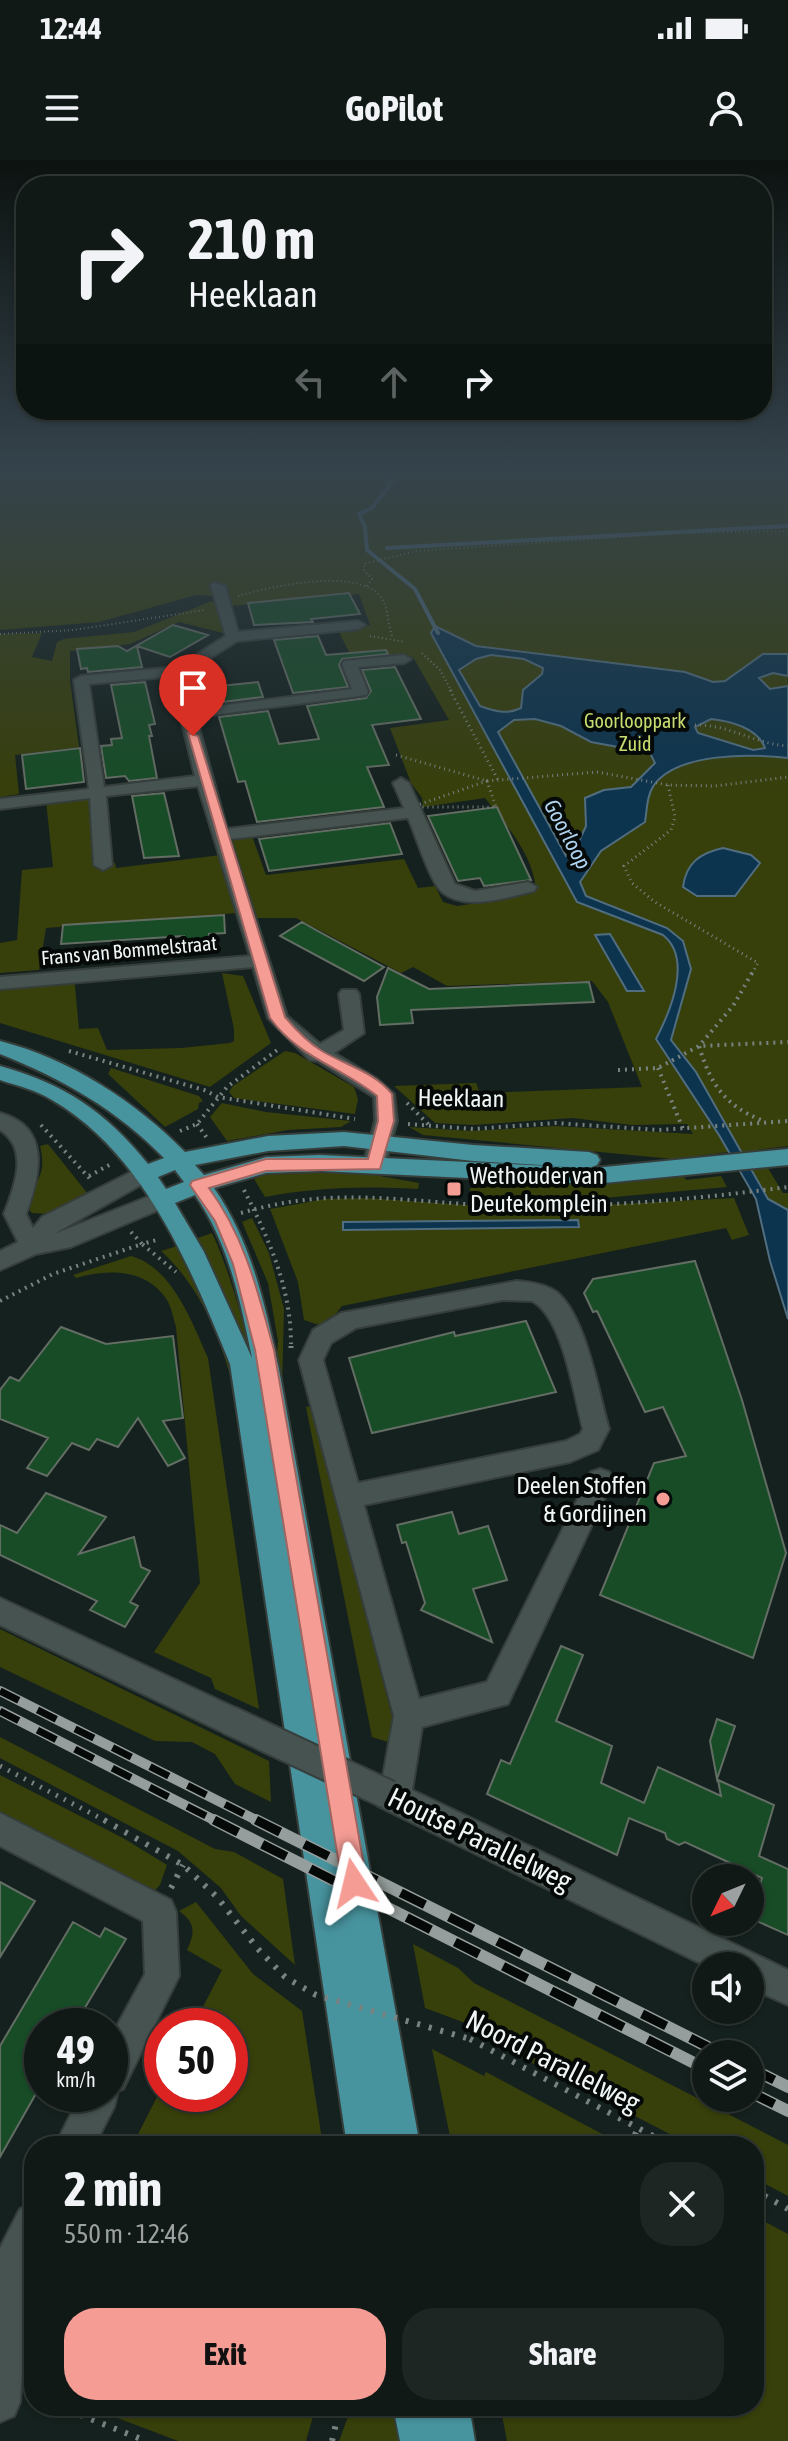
<!DOCTYPE html>
<html lang="en">
<head>
<meta charset="utf-8">
<style>
  body { margin:0; font-family:"Asap Condensed",sans-serif; background:#1e2623; color:#f1f3f6; height:100vh; display:flex; flex-direction:column; font-size:30px; white-space:nowrap }
  * { box-sizing:border-box; margin:0 }
  p { font-size:26px; color:#9ca0a1 }
  .icon { flex:none; width:44px; height:44px; fill:none; stroke:currentColor; stroke-width:2; stroke-linecap:round; stroke-linejoin:round }
  .map { position:relative; flex:1; overflow:hidden }
  .panel { position:absolute; left:24px; top:1976px; width:740px; height:280px; display:flex; flex-direction:column; background:#101916; border-radius:32px; box-shadow:0 2px 6px #0004,0 0 0 2px #303835 }
  .panel>* { flex:none }
  .guide { position:absolute; left:16px; top:16px; width:756px; height:244px; border-radius:32px; box-shadow:0 2px 6px #0004,0 0 0 2px #303835; background:#101916; color:#f1f3f6; overflow:hidden }
  .needle { width:52px; rotate:227deg }
  .tools { position:absolute; left:692px; top:1704px; display:grid; gap:16px }
  .tools a { display:grid; place-items:center; width:72px; height:72px; border-radius:50%; background:#101916; box-shadow:0 2px 6px #0004,0 0 0 2px #303835; font-size:40px }
  .speed { position:absolute; left:24px; top:1848px; display:flex; gap:16px; font-size:40px; font-weight:700; text-align:center }
  .speed>* { display:grid; place-content:center; width:104px; height:104px; border-radius:50%; background:#101916; box-shadow:0 2px 6px #0004,0 0 0 2px #303835; line-height:1 }
  .speed small { font-size:20px; font-weight:400 }
  .speed .limit { border:12px solid #d22; background:#fff; color:#111 }
  .pin { position:absolute; display:grid; place-items:center; width:68px; height:68px; color:#fff; margin:-82px -34px; border-radius:50% 50% 50% 0; rotate:-45deg; box-shadow:0 0 8px #0007 }
  .pin .icon { rotate:45deg }
  .me { position:absolute; width:88px; margin:-44px; rotate:350deg; stroke-linejoin:round; filter:drop-shadow(0 0 6px #0008) }
  .turn { display:flex; align-items:center; gap:28px; height:168px; padding:0 40px; font-size:36px }
  .turn .icon { width:104px; height:104px; stroke-width:2.5 }
  .turn b { display:block; font-size:56px; line-height:68px }
  .lanes { display:flex; align-items:center; height:76px; padding:0 40px; background:#0003; justify-content:center; gap:40px; direction:ltr }
  .lanes .off { opacity:.35 }
  .round { display:grid; place-items:center; flex:none; width:84px; height:84px; border-radius:32px; background:#1e2623 }
  .summary { display:flex; align-items:center; justify-content:space-between; height:136px; padding:0 40px }
  h1 { font-size:48px; font-weight:700; line-height:60px }
  .cta { display:flex; gap:16px; margin-top:auto; padding:16px 40px }
  .cta a { flex:1; height:92px; border-radius:32px; background:#f59c95; color:#111; font-size:32px; font-weight:700; line-height:92px; text-align:center }
  .cta a+a { background:#1e2623; color:#f1f3f6 }
  .status { display:flex; justify-content:space-between; align-items:center; height:56px; padding:0 40px; background:#101916; direction:ltr }
  .status svg { height:22px; fill:currentColor }
  header { display:flex; justify-content:space-between; align-items:center; height:104px; padding:0 40px; background:#101916; font-size:36px; font-weight:700 }
  .map>svg:first-child { display:block }
</style>
</head>
<body>
<div class="status"><b>12:44</b><svg viewBox="0 0 49 12"><path d="M0 12V9h3v3zM5 12V6h3v6zM10 12V3h3v9zM15 12V0h3v12zM26 1h20v11H26zM47 4h2v5h-2z"/></svg></div>
<header><svg class="icon" aria-label="menu" viewBox="0 0 24 24"><path d="M4 6h16M4 12h16M4 18h16"/></svg>GoPilot<svg class="icon" aria-label="person" viewBox="0 0 24 24"><circle cx="12" cy="8" r="4"/><path d="M4 21q1-7 8-7t8 7"/></svg></header>
<div class="map">
<svg width="788" height="2281" viewBox="0 0 788 2281">
  <rect width="100%" height="100%" fill="#15211e"/>
  <path fill="#373f0b" fill-rule="evenodd" d="M788 312V986L757 990 783 1033H788V1050L768 1040 730 973 719 975 729 992 673 999 423 975 409 967 471 971 555 966 693 974 687 964 632 965 572 958 473 965 435 963 394 926 476 923 480 933 642 927 608 842 592 821 447 826 413 807 401 813 296 758H254L231 676 251 673 266 715 404 699 418 728 435 726 443 742 457 746 490 741 491 736 536 730C533 694 507 666 485 638L423 647 422 638 411 623 390 568 449 560 413 497 354 502 337 468 370 465 359 434 229 446 212 436 196 435 99 462 0 470V313Z
    M212 441 218 445 223 473 179 462 130 484 70 491V521L79 587 15 595 19 634 0 637V474L42 473 32 497 52 501 57 482 64 479 134 472Z
    M90 636 99 686 91 699 99 705 115 703 116 708 221 695 237 753 46 768 39 810 0 813V783L17 780 22 710 53 707 46 641Z
    M222 813 243 816 271 883 210 927 0 863V822L74 816 79 869 98 868 107 890 181 888 230 883 234 881V869Z
    M285 891 295 893 354 927 358 939 355 954 234 938 229 932 233 926Z
    M111 908 199 936 203 941 199 943 198 949 165 967 108 914Z
    M222 943 266 952 351 961 341 967 288 970 227 981 210 957Z
    M48 984 88 1034 49 1054 32 1053 27 1047C33 1021 48 1017 40 986Z
    M347 1010 419 1023 418 1029C363 1026 319 1027 265 1037L254 1019 267 1013Z
    M721 1016 727 1027 603 1038 471 1039 470 1028 684 1017 686 1020Z
    M366 1038 524 1049 734 1038 749 1075 732 1080 726 1068 342 1146 335 1155 319 1165 304 1160 298 1122 270 1049 325 1039ZM578 1060 579 1067 344 1070V1062Z
    M252 1058 269 1093 284 1149 282 1228 292 1281 286 1282 275 1216 278 1181 268 1123 242 1062Z
    M212 1073C232 1115 240 1159 257 1203L251 1215 195 1079Z
    M177 1086C214 1135 226 1178 236 1238 223 1184 203 1129 161 1091Z
    M131 1096C172 1107 192 1162 208 1198L259 1549 215 1529 211 1518 154 1492 200 1423 176 1167C173 1157 171 1145 165 1137 144 1108 106 1109 76 1118L73 1115Z
    M311 1246 394 1564 388 1582 372 1577 306 1247Z
    M0 1469 269 1601 271 1642 235 1624 215 1594 192 1582 155 1581 0 1507Z
    M0 1577 215 1689 234 1692 283 1719 295 1805 241 1756 221 1728 178 1691 0 1598Z
    M0 1615 123 1678 167 1705 160 1725 151 1734 0 1655Z
    M196 1742 253 1814 302 1851 323 1986H132L162 1927V1934H230V1866H193L222 1810 187 1790C195 1773 196 1763 179 1751Z
    M413 1784 458 1808 474 1823 788 1985V2036L754 2018V1986H693L474 1873 476 1867 425 1848Z
    M432 1889 484 1916 486 1912 604 1975 607 1986H452Z
    M754 2056 788 2074V2281H507L502 2255 518 2246H754Z
    M86 2246H316L306 2281H178Z
    M352 2246H396L401 2281H339Z"/>
  <path fill="#0d344e" stroke="#516e80" stroke-width="2" fill-rule="evenodd" d="M435 466 476 486 685 512 713 522 725 521 763 494H788V516L773 513 759 518 770 529 788 526V598C752 594 678 592 654 625 647 635 647 649 645 662L601 691 580 722 586 736 667 768 683 781 691 809 671 880 696 912 768 1039 788 1050V1159L770 1101 756 1039 719 975 656 879C670 852 693 799 663 775L577 742 431 473ZM491 495 524 499 543 508 542 514 523 530 521 548C507 555 494 551 480 546L459 510 476 499ZM535 559 561 566 591 582 650 593 655 603 631 627 604 630 585 638 586 666 573 694 566 696 498 572 514 560ZM711 559C730 561 758 568 765 588L753 590 698 573 695 567Z
    M723 688 751 695 760 703 735 736H697L683 727C686 703 700 693 723 688Z
    M610 774 644 831H627L595 775Z
    M578 1060 579 1067 343 1070V1062Z"/>
  <g fill="none" stroke-linecap="round" stroke-linejoin="round">
    <path stroke="#516e80" stroke-width="4" d="M383 312 392 322 372 348 359 354 365 367 367 390 415 429 438 473
      M387 388 788 366"/>
  </g>
  <path fill="#174c26" stroke="#636d64" stroke-width="2" d="M349 433 360 454 311 459 313 462 254 465 248 443Z
    M173 465 208 475 170 497 137 486 142 507 88 512 87 508 81 509 77 489 118 486 127 491Z
    M318 476 326 495 386 490 388 494 342 499 339 505 348 527 293 533 274 480Z
    M395 507 421 559 372 565 389 605 367 607 384 647 257 662 245 621 238 622 219 557 268 551 279 584 319 579 307 546 366 538 371 531 362 510Z
    M145 522 155 564 149 565 152 576H149L157 618 129 621 125 616 106 618 101 586 112 585 111 579 122 578 111 525Z
    M258 522 263 537 215 543 210 527Z
    M80 588 84 622 26 629 22 595Z
    M164 633 179 696 144 698 132 636Z
    M497 647 531 720 484 726 480 718 458 721 428 656Z
    M390 663 402 694 269 711 259 679Z
    M224 755 225 773 209 774 210 781 184 783V776L61 784 63 765Z
    M302 762 316 770 384 807 364 821 280 776Z
    M388 808 429 829 589 822 594 842 411 850 413 863 380 865 377 837Z
    M695 1101 742 1240 786 1393 753 1498 600 1435 654 1303 686 1296 663 1247 645 1252 597 1151 593 1152 584 1133 593 1119Z
    M526 1161 556 1232 372 1273 349 1198 454 1172 455 1176Z
    M61 1167 106 1184 173 1176 183 1258 163 1261 185 1298 168 1306 138 1258 118 1287 97 1279 89 1290 72 1283 47 1316 27 1308 48 1278 0 1259V1230L10 1217 19 1221Z
    M46 1333 106 1357 79 1394 134 1377 141 1407 150 1411 130 1442 138 1446 125 1467 90 1450 97 1441 0 1395V1365L17 1373Z
    M452 1352 459 1374 488 1366 507 1420 473 1429 492 1482 421 1450 425 1443 406 1382 402 1383 397 1365Z
    M561 1486 583 1495 556 1561 612 1586 601 1623 644 1643 658 1607 721 1636 718 1620 774 1645 759 1696 788 1709V1775L750 1758 762 1718 728 1702 685 1682 679 1685 667 1679 665 1673 629 1658 617 1695 487 1634 501 1600 510 1604Z
    M717 1559 735 1566 717 1619 710 1581Z
    M0 1722 35 1741 0 1797Z
    M73 1762 100 1777 105 1768 126 1779 74 1866H42V1923L0 1997V1886Z"/>
  <g fill="none" stroke-linecap="round" stroke-linejoin="round">
    <defs>
      <path id="minor" d="M213 423 225 426 238 472 358 461 365 465 358 469 237 481 188 512 195 549 352 529 342 504 344 501 404 495 411 499 404 503 358 507 368 532 366 535 196 557 227 669 404 648 393 623 401 618 409 623 455 724 475 731 528 722 537 727 534 731C509 737 465 752 442 732 429 720 416 675 408 658L230 679 287 856 320 884 344 870 339 834 342 830H356L359 834 364 873 334 893 377 919 394 934 397 961 385 1005 382 1010H366L363 1005 375 961 374 937 318 901 310 900 268 858 253 807 0 829V817L250 796 198 626 106 636 112 705 103 710 94 705 90 638 0 649V639L89 629 74 520 81 516 177 507 226 476 211 426ZM175 516 180 554 195 616 104 627 89 524Z
        M0 953C52 967 40 1016 26 1054L33 1068 42 1057 145 1005 153 1008 156 1013 153 1018 54 1074 160 1032 168 1034 171 1040 168 1046 71 1087 36 1094 0 1110V1091L18 1082 4 1054C14 1028 30 989 0 970Z
        M517 1121C530 1122 548 1124 559 1134 587 1161 598 1231 609 1269L598 1290 570 1302 364 1345 419 1539 487 1522 591 1312 600 1309 609 1312 613 1320 508 1544 422 1567 412 1630 788 1810V1845L750 1828V1806H706L378 1646 373 1635 378 1624 382 1622 394 1556 299 1200 313 1170 341 1153ZM503 1140 532 1141C563 1157 574 1236 583 1269L580 1274 566 1281 358 1323 323 1200 331 1183 356 1168Z
        M0 1438 240 1550 244 1560 240 1570 229 1575 218 1570 0 1465Z
        M0 1653 171 1740 176 1752 179 1816 123 1929 118 1931 114 1947 94 1986H55L81 1934H110V1879L145 1814 143 1761 0 1686Z
        M34 2044V2103L30 2110 20 2242 14 2256 0 2262V2088L20 2049Z"/>
      <path id="major" d="M0 881C70 899 135 941 185 992L268 976 344 972 473 985 589 992 597 995 600 1000 597 1005 589 1008 473 1001 344 986 268 991 195 1005 204 1015 266 997 320 995 594 1008 788 989V1005L594 1024 320 1011 266 1013 214 1028C252 1083 265 1145 279 1209L420 1986H347L230 1204C191 1109 145 994 52 940 36 930 18 926 0 920V906C65 924 105 951 148 1004L164 998C117 950 63 919 0 894ZM175 1010 184 1022 166 1029 158 1017ZM195 1035C229 1084 240 1140 252 1198L204 1092 175 1043Z
        M393 2246H469L475 2281H400Z"/>
    </defs>
    <use href="#minor" stroke="#363e3c" stroke-width="4"/>
    <use href="#major" stroke="#363e3c" stroke-width="4"/>
    <path stroke="#798381" stroke-width="2" stroke-dasharray="1 3" stroke-linecap="butt" d="M367 426 372 419 364 410V404L416 391 683 373 788 371
      M238 436C269 427 356 407 380 436 389 447 387 465 393 478
      M0 474 73 470 205 450
      M370 476 405 482
      M422 493 440 510 452 532"/>
    <path stroke="#798381" stroke-width="3" stroke-dasharray="1 4" stroke-linecap="butt" d="M450 530 498 620
      M695 565C728 564 755 584 788 586
      M396 595 487 621 597 612 668 625 715 626 788 617
      M487 621 496 647H412Z
      M668 625 675 657 671 670 624 706 632 723 655 742 758 803 751 815"/>
    <path stroke="#798381" stroke-width="4" stroke-dasharray="2 5" stroke-linecap="butt" d="M752 813 733 846 699 886C710 923 724 945 761 960
      M69 891 204 930 218 937 355 959
      M658 908 683 969
      M618 910 658 908 699 886 788 882
      M407 943 429 965
      M197 964 207 978
      M408 964 473 969 555 963 659 970 788 961
      M41 965 92 1021
      M180 971 197 964 227 927 280 888
      M89 1016 111 1004
      M244 1030C269 1079 291 1128 291 1184
      M241 1053C339 1024 410 1044 508 1046 602 1048 695 1039 788 1027
      M131 1072 142 1084 160 1079
      M0 1141 53 1114 142 1084 176 1112"/>
    <path stroke="#798381" stroke-width="5" stroke-dasharray="2 7" stroke-linecap="butt" d="M291 1188V1182
      M0 1606 108 1662"/>
    <path stroke="#798381" stroke-width="6" stroke-dasharray="3 9" stroke-linecap="butt" d="M104 1660 183 1705 217 1737 258 1789
      M171 1728 183 1705
      M470 1879 672 1986
      M630 1986 638 1968
      M754 2030 788 2049
      M58 2246 146 2281
      M332 2281 340 2246"/>
    <use href="#minor" fill="#465350" fill-rule="evenodd"/>
    <use href="#major" fill="#47939e" fill-rule="evenodd"/>
    <defs>
      <path id="rail-far1" d="M0 1531 260 1662
        M0 1551 218 1662"/>
      <path id="rail" d="M214 1660 706 1909
        M256 1660 722 1894
        M750 1908 788 1927
        M750 1932 788 1951"/>
    </defs>
    <use href="#rail-far1" stroke="#959e9c" stroke-width="10"/>
    <use href="#rail" stroke="#959e9c" stroke-width="12"/>
    <use href="#rail-far1" stroke="#050908" stroke-width="7" stroke-dasharray="21" stroke-linecap="butt"/>
    <use href="#rail" stroke="#050908" stroke-width="9" stroke-dasharray="27" stroke-linecap="butt"/>
    <defs>
      <path id="minor-bridge" d="M229 1560 389 1635"/>
    </defs>
    <use href="#minor-bridge" stroke="#363e3c" stroke-width="32" stroke-linecap="butt"/>
    <path stroke="#798381" stroke-width="6" stroke-dasharray="3 9" stroke-linecap="butt" d="M258 1789 285 1817 316 1835 470 1879"/>
    <use href="#minor-bridge" stroke="#465350" stroke-width="28"/>
  </g>
  <linearGradient id="sky" x2="0" y2="1"><stop stop-color="#0c1210"/><stop offset="0.49" stop-color="#35434c"/><stop offset="1" stop-color="#35434c" stop-opacity="0"/></linearGradient>
  <rect width="788" height="632" fill="url(#sky)"/>
  <path fill="#f59c95" stroke="#9f6561" stroke-width="2" d="M188 573 198 576 285 857C296 870 307 882 322 891 345 905 375 912 392 934L394 961 380 1009 266 1011 209 1028C245 1077 258 1132 274 1190L367 1723 363 1731 354 1735 346 1731 342 1723 255 1190 233 1104 215 1061 190 1025 192 1021 266 999H368L378 961 377 936C340 906 300 899 270 858Z"/>
  <g fill="#f59c95" stroke="#050908" stroke-width="3">
    <rect x="446" y="1021" width="16" height="16" rx="4"/>
    <circle cx="663" cy="1339" r="8"/>
  </g>
  <g text-anchor="middle" dominant-baseline="central" stroke-width="8" stroke-linejoin="round" paint-order="stroke">
    <g font-size="20" fill="#c8dc6f" stroke="#050908">
      <text x="635" y="560">Goorlooppark<tspan x="635" dy="23">Zuid</tspan></text>
    </g>
    <g font-size="20" fill="#eff6f5" stroke="#050908">
      <text transform="translate(129 790) rotate(-5)">Frans van Bommelstraat</text>
    </g>
    <g font-size="22" font-style="italic" fill="#b0d3f0" stroke="#050908">
      <text transform="translate(568 674) rotate(62)">Goorloop</text>
    </g>
    <g font-size="24" fill="#eff6f5" stroke="#050908">
      <text transform="translate(461 938) rotate(1)">Heeklaan</text>
    </g>
    <g font-size="24" fill="#eff6f5" stroke="#050908" text-anchor="start">
      <text x="470" y="1015">Wethouder van<tspan x="470" dy="28">Deutekomplein</tspan></text>
      <text x="647" y="1325" text-anchor="end">Deelen Stoffen<tspan x="647" dy="28">&amp; Gordijnen</tspan></text>
    </g>
    <g font-size="28" fill="#eff6f5" stroke="#050908">
      <text transform="translate(480 1679) rotate(26)">Houtse Parallelweg</text>
      <text transform="translate(553 1901) rotate(27)">Noord Parallelweg</text>
    </g>
  </g>
</svg>
<div class="tools">
<a><svg class="needle" viewBox="-14 -14 28 28"><path d="M0-13l5 13h-10z" fill="#e53935"/><path d="M0 13l5-13h-10z" fill="#9ca0a1"/></svg></a>
<a><svg class="icon" aria-label="sound" viewBox="0 0 24 24"><path d="M4 9h4l5-4v14l-5-4H4zM17 9q2 3 0 6"/></svg></a>
<a><svg class="icon" aria-label="layers" viewBox="0 0 24 24"><path d="M12 4l9 5-9 5-9-5zM3 14l9 5 9-5"/></svg></a>
</div>
<div class="speed"><div>49<small>km/h</small></div><div class="limit">50</div></div>
<div class="pin" style="left:193px;top:576px;background:#d93025"><svg class="icon" aria-label="arrive" viewBox="0 0 24 24"><path d="M6 21V4h12l-3 4 3 4H6"/></svg></div>
<svg class="me" style="left:354px;top:1723px" viewBox="-20 -20 40 40"><path d="M0-17L14 15 0 8-14 15z" fill="#f59c95" stroke="#fff" stroke-width="4"/></svg>
<div class="guide">
<div class="turn"><svg class="icon" aria-label="right" viewBox="0 0 24 24"><path d="M7 20v-9h11M14 6l5 5-5 5"/></svg><div><b>210 m</b>Heeklaan</div></div>
<div class="lanes"><svg class="icon off" aria-label="left" viewBox="0 0 24 24"><path d="M17 20v-9H6M10 6l-5 5 5 5"/></svg><svg class="icon off" aria-label="ahead" viewBox="0 0 24 24"><path d="M12 20V5M6 11l6-6 6 6"/></svg><svg class="icon" aria-label="right" viewBox="0 0 24 24"><path d="M7 20v-9h11M14 6l5 5-5 5"/></svg></div>
</div>
<section class="panel">
<div class="summary"><div><h1>2 min</h1><p>550 m · 12:46</p></div><a class="round"><svg class="icon" aria-label="close" viewBox="0 0 24 24"><path d="M6 6l12 12M18 6L6 18"/></svg></a></div>
<div class="cta"><a>Exit</a><a>Share</a></div>
</section>
</div>
</body>
</html>
